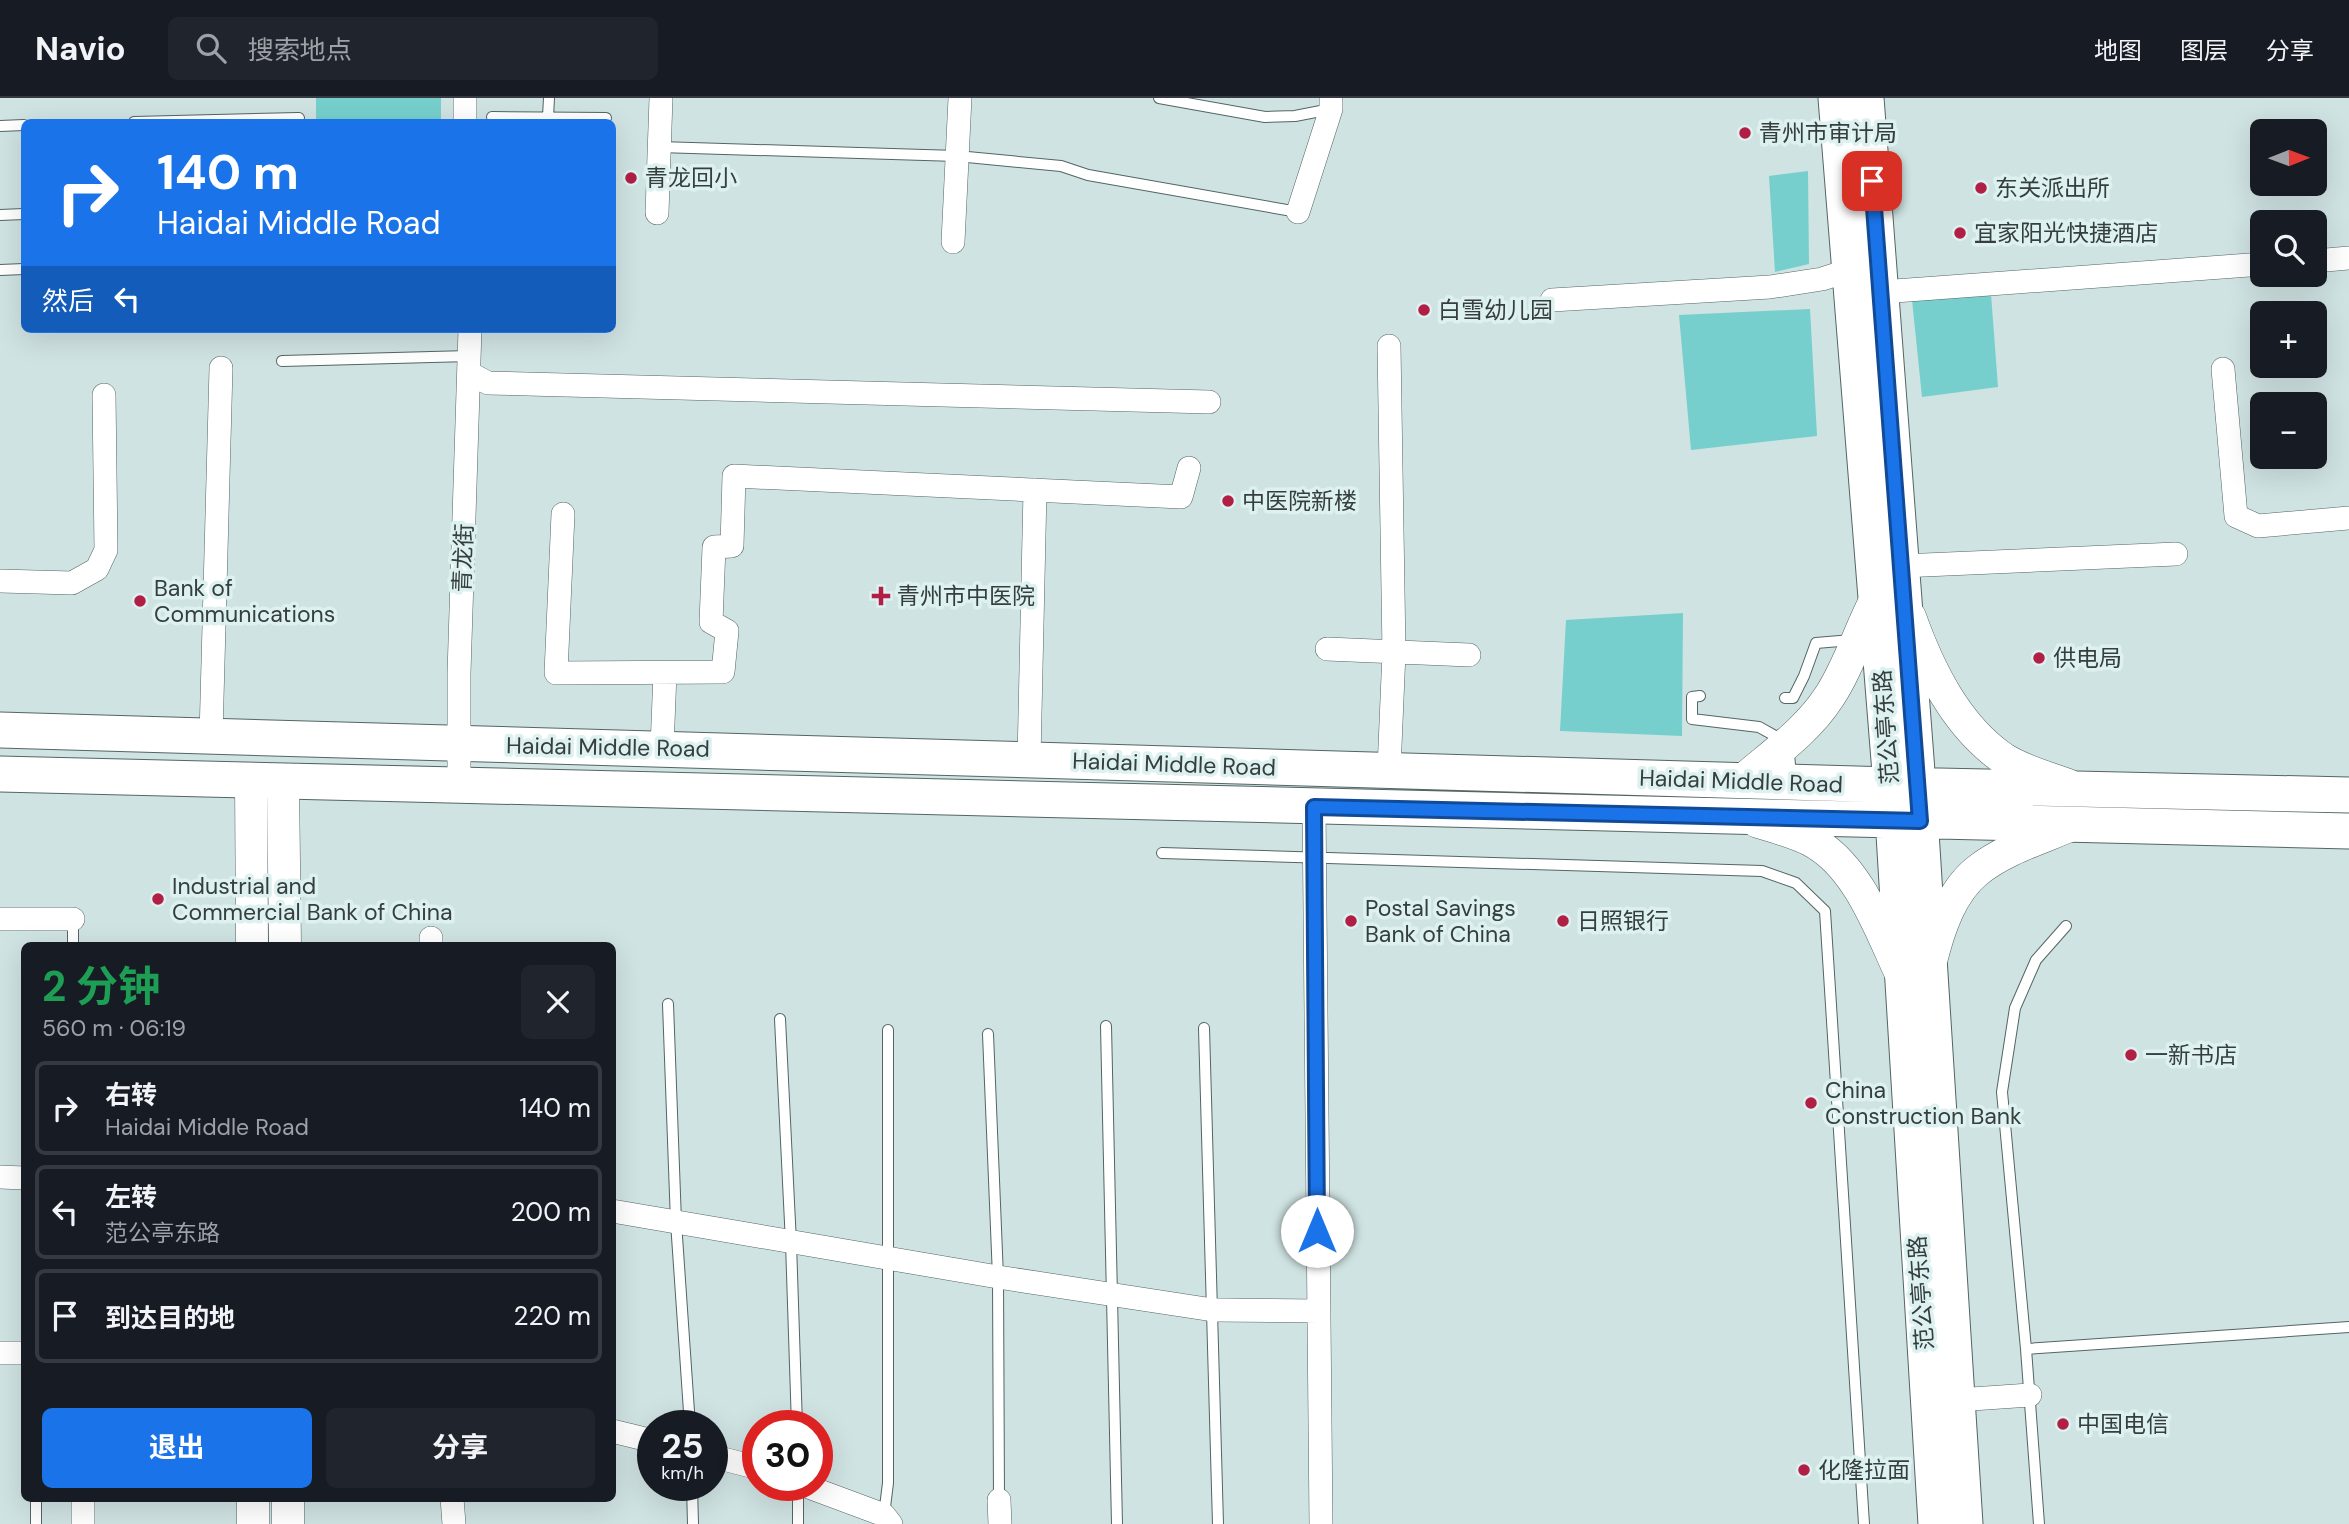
<!DOCTYPE html>
<html lang="zh">
<head>
<meta charset="utf-8">
<style>
  body { margin:0; font-family:"DM Sans","Noto Sans SC",sans-serif; background:#20242c; color:#f1f3f6; height:100vh; display:flex; flex-direction:column; font-size:26px; white-space:nowrap }
  * { box-sizing:border-box; margin:0 }
  p { font-size:23px; color:#9ea1a6 }
  .icon { flex:none; width:38px; height:38px; fill:none; stroke:currentColor; stroke-width:2; stroke-linecap:round; stroke-linejoin:round }
  .map { position:relative; flex:1; overflow:hidden }
  .side { position:absolute; left:21px; top:844px; width:595px; height:560px; display:flex; flex-direction:column; background:#171b24; border-radius:10px; box-shadow:0 7px 28px #0002 }
  .side>* { flex:none }
  .guide { position:absolute; left:21px; top:21px; width:595px; height:214px; border-radius:10px; box-shadow:0 7px 28px #0002; background:#1a73e8; color:#fff; overflow:hidden }
  .needle { width:46px; rotate:89deg }
  .fabs { position:absolute; left:2250px; top:21px; display:grid; gap:14px }
  .fabs a { display:grid; place-items:center; width:77px; height:77px; border-radius:10px; background:#171b24; box-shadow:0 7px 28px #0002; font-size:35px }
  .speed { position:absolute; left:637px; top:1312px; display:flex; gap:14px; font-size:35px; font-weight:700; text-align:center }
  .speed>* { display:grid; place-content:center; width:91px; height:91px; border-radius:50%; background:#171b24; box-shadow:0 7px 28px #0002; line-height:1 }
  .speed small { font-size:18px; font-weight:400 }
  .speed .limit { border:10px solid #d22; background:#fff; color:#111 }
  .pin { position:absolute; display:grid; place-items:center; width:60px; height:60px; color:#fff; margin:-30px; border-radius:14px; box-shadow:0 4px 10px #0006 }
  .me { position:absolute; width:77px; margin:-38px; rotate:0deg; stroke-linejoin:round; filter:drop-shadow(0 0 5px #0008) }
  .turn { display:flex; align-items:center; gap:24px; height:147px; padding:0 21px; font-size:32px }
  .turn .icon { width:91px; height:91px; stroke-width:2.5 }
  .turn b { display:block; font-size:49px; line-height:60px }
  .then { display:flex; align-items:center; height:66px; padding:0 21px; background:#0003; gap:14px; font-size:26px }
  .round { display:grid; place-items:center; flex:none; width:74px; height:74px; border-radius:10px; background:#20242c }
  .headline { display:flex; align-items:center; justify-content:space-between; height:119px; padding:0 21px }
  h1 { font-size:42px; font-weight:700; line-height:52px; color:#1e9e55 }
  .action { display:flex; gap:14px; margin-top:auto; padding:14px 21px }
  .action a { flex:1; height:80px; border-radius:10px; background:#1a73e8; color:#fff; font-size:28px; font-weight:700; line-height:80px; text-align:center }
  .action a+a { background:#20242c; color:#f1f3f6 }
  ul { padding:0; list-style:none }
  li { display:flex; align-items:center; gap:21px; height:94px; margin:0 14px 10px; padding:0 7px; border:4px solid #363941; border-radius:10px }
  li div { flex:1 }
  li b { display:block; font-size:26px }
  li em { font-style:normal }
  header { display:flex; align-items:center; gap:42px; box-sizing:border-box; height:98px; padding:0 35px; background:#171b24; border-bottom:2px solid #363941 }
  header strong { font-size:33px }
  nav { display:flex; gap:38px; margin-inline-start:auto; font-size:24px }
  .search { width:490px; height:63px; background:#20242c; display:flex; align-items:center; gap:18px; box-sizing:border-box; padding:0 24px; border-radius:10px; color:#9ea1a6; font-size:26px }
  .map>svg:first-child { display:block }
</style>
</head>
<body>
<header>
<strong>Navio</strong>
<div class="search"><svg class="icon" aria-label="search" viewBox="0 0 24 24"><circle cx="10" cy="10" r="6"/><path d="M15 15l6 6"/></svg>搜索地点</div>
<nav><a>地图</a><a>图层</a><a>分享</a></nav>
</header>
<div class="map">
<svg width="2349" height="1426" viewBox="0 0 2349 1426">
  <rect width="100%" height="100%" fill="#cfe3e2"/>
  <path fill="#76cfcc" d="M316 0H441V24H316Z
    M1808 73 1809 166 1775 174 1769 78Z
    M1991 196 1998 289 1922 299 1912 202Z
    M1810 211 1817 338 1691 352 1679 217Z
    M1683 515 1682 638 1560 633 1566 522Z"/>
  <g fill="none" stroke-linecap="round" stroke-linejoin="round">
    <defs>
      <path id="lane" d="M1159 0 1265 19 1295 18 1331 11
        M492 19 606 20
        M548 19 549 0
        M134 24 299 20
        M0 28 24 27
        M659 49 957 58 1061 68 1088 77 1298 114
        M0 117 24 116
        M0 172 24 171
        M282 263 469 258
        M1700 598 1692 599V621L1759 629 1788 645 1791 678
        M1785 600H1793L1804 578 1816 545 1852 542
        M1162 755 1762 773 1796 785 1825 813 1864 1426
        M73 821V847
        M668 906 676 1124 690 1328
        M780 921 791 1145 797 1328
        M1106 928 1117 1426
        M1204 930 1218 1426
        M988 936 998 1179 999 1402
        M2026 1251 2349 1229
        M692 1388 693 1426
        M36 1400V1426
        M884 1417 888 1385V932
        M798 1426V1388
        M2039 1426 2026 1251 2002 994 2015 910 2036 862 2066 828"/>
      <path id="street" d="M465 24V0
        M1298 114 1331 11V0
        M657 115 661 0
        M953 144 960 0
        M2315 163 2349 160
        M1881 194 2263 166
        M1552 202 1770 189 1822 181 1850 172
        M1389 248 1394 554 1389 672
        M2223 271 2236 418 2258 428 2349 420
        M469 275 488 285 1209 304
        M563 416 556 575 723 574 727 533 711 524 714 449 732 448 734 378 1181 399 1189 370
        M1901 468 2176 456
        M0 483 72 485 97 471 106 452 104 297
        M1327 551 1469 557
        M211 638 221 270
        M662 650 665 575
        M1029 661 1035 392
        M459 689V575L470 231
        M1314 709 1321 1426
        M0 821H73
        M431 840V847
        M0 1079 24 1080
        M612 1113 998 1179 1213 1212 1318 1213
        M0 1255H24
        M1957 1302 2030 1297
        M612 1333 653 1343
        M712 1358 758 1370
        M806 1388 884 1417 891 1426
        M83 1400V1426
        M452 1400 454 1426
        M999 1402 1000 1426"/>
      <path id="secondary" d="M1910 519C1929 572 1956 628 2004 661 2023 673 2047 679 2068 687
        M251 682 252 847
        M1743 682C1773 656 1807 633 1829 599 1849 569 1859 533 1876 501
        M283 683 285 847
        M1758 724C1775 729 1794 734 1810 742 1857 766 1879 829 1900 874
        M1931 863C1939 831 1951 794 1977 773 2004 751 2042 740 2074 726
        M253 1400V1426
        M288 1400V1426"/>
      <path id="primary" d="M1836 0 1891 687 1936 1426
        M1866 0 1918 687 1965 1426
        M0 632 1891 687 2349 697
        M0 676 2349 733"/>
    </defs>
    <use href="#lane" stroke="#536564" stroke-width="12"/>
    <use href="#street" stroke="#536564" stroke-width="24"/>
    <use href="#secondary" stroke="#536564" stroke-width="33"/>
    <use href="#primary" stroke="#536564" stroke-width="37"/>
    <use href="#lane" stroke="#fff" stroke-width="10"/>
    <use href="#street" stroke="#fff" stroke-width="23"/>
    <use href="#secondary" stroke="#fff" stroke-width="32"/>
    <use href="#primary" stroke="#fff" stroke-width="35"/>
  </g>
  <g fill="none" stroke-linecap="round" stroke-linejoin="round">
    <defs>
      <path id="route" d="M1317 1133 1314 709 1920 723 1872 83"/>
    </defs>
    <use href="#route" stroke="#114b97" stroke-width="18"/>
    <use href="#route" stroke="#1a73e8" stroke-width="12"/>
  </g>
  <g fill="#b11f45" stroke="#dcf1f0" stroke-width="2.5">
    <circle cx="1745" cy="35" r="7"/>
    <circle cx="631" cy="80" r="7"/>
    <circle cx="1981" cy="90" r="7"/>
    <circle cx="1960" cy="135" r="7"/>
    <circle cx="1424" cy="212" r="7"/>
    <circle cx="1228" cy="403" r="7"/>
    <path d="M877.5 487.5h7v7h7v7h-7v7h-7v-7h-7v-7h7z"/>
    <circle cx="140" cy="503" r="7"/>
    <circle cx="2039" cy="560" r="7"/>
    <circle cx="158" cy="801" r="7"/>
    <circle cx="1351" cy="823" r="7"/>
    <circle cx="1563" cy="823" r="7"/>
    <circle cx="2131" cy="957" r="7"/>
    <circle cx="1811" cy="1005" r="7"/>
    <circle cx="2063" cy="1326" r="7"/>
    <circle cx="1804" cy="1372" r="7"/>
  </g>
  <g text-anchor="middle" dominant-baseline="central" stroke-width="7" stroke-linejoin="round" paint-order="stroke">
    <g font-size="23" fill="#363e3e" stroke="#dcf1f0" text-anchor="start">
      <text x="1759" y="35">青州市审计局</text>
      <text x="645" y="80">青龙回小</text>
      <text x="1995" y="90">东关派出所</text>
      <text x="1974" y="135">宜家阳光快捷酒店</text>
      <text x="1438" y="212">白雪幼儿园</text>
      <text x="1242" y="403">中医院新楼</text>
      <text x="154" y="490">Bank of<tspan x="154" dy="26">Communications</tspan></text>
      <text x="897" y="498">青州市中医院</text>
      <text x="2053" y="560">供电局</text>
      <text x="172" y="788">Industrial and<tspan x="172" dy="26">Commercial Bank of China</tspan></text>
      <text x="1365" y="810">Postal Savings<tspan x="1365" dy="26">Bank of China</tspan></text>
      <text x="1577" y="823">日照银行</text>
      <text x="2145" y="957">一新书店</text>
      <text x="1825" y="992">China<tspan x="1825" dy="26">Construction Bank</tspan></text>
      <text x="2077" y="1326">中国电信</text>
      <text x="1818" y="1372">化隆拉面</text>
    </g>
    <g font-size="23" fill="#363e3e" stroke="#dcf1f0">
      <text transform="translate(463 460) rotate(-88)">青龙街</text>
      <text transform="translate(1886 629) rotate(-94)">范公亭东路</text>
      <text transform="translate(608 649) rotate(1)">Haidai Middle Road</text>
      <text transform="translate(1174 666) rotate(2)">Haidai Middle Road</text>
      <text transform="translate(1741 683) rotate(2)">Haidai Middle Road</text>
      <text transform="translate(1921 1195) rotate(-94)">范公亭东路</text>
    </g>
  </g>
</svg>
<div class="fabs">
<a><svg class="needle" viewBox="-14 -14 28 28"><path d="M0-13l5 13h-10z" fill="#e53935"/><path d="M0 13l5-13h-10z" fill="#9ea1a6"/></svg></a>
<a><svg class="icon" aria-label="search" viewBox="0 0 24 24"><circle cx="10" cy="10" r="6"/><path d="M15 15l6 6"/></svg></a>
<a>+</a>
<a>−</a>
</div>
<div class="speed"><div>25<small>km/h</small></div><div class="limit">30</div></div>
<div class="pin" style="left:1872px;top:83px;background:#d93025"><svg class="icon" aria-label="arrive" viewBox="0 0 24 24"><path d="M6 21V4h12l-3 4 3 4H6"/></svg></div>
<svg class="me" style="left:1317px;top:1133px" viewBox="-20 -20 40 40"><circle r="19" fill="#fff"/><path d="M0-13L10 11 0 6-10 11z" fill="#1a73e8"/></svg>
<div class="guide">
<div class="turn"><svg class="icon" aria-label="right" viewBox="0 0 24 24"><path d="M7 20v-9h11M14 6l5 5-5 5"/></svg><div><b>140 m</b>Haidai Middle Road</div></div>
<div class="then">然后<svg class="icon" aria-label="left" viewBox="0 0 24 24"><path d="M17 20v-9H6M10 6l-5 5 5 5"/></svg></div>
</div>
<section class="side">
<div class="headline"><div><h1>2 分钟</h1><p>560 m · 06:19</p></div><a class="round"><svg class="icon" aria-label="close" viewBox="0 0 24 24"><path d="M6 6l12 12M18 6L6 18"/></svg></a></div>
<ul>
<li><svg class="icon" aria-label="right" viewBox="0 0 24 24"><path d="M7 20v-9h11M14 6l5 5-5 5"/></svg><div><b>右转</b><p>Haidai Middle Road</p></div><em>140 m</em></li>
<li><svg class="icon" aria-label="left" viewBox="0 0 24 24"><path d="M17 20v-9H6M10 6l-5 5 5 5"/></svg><div><b>左转</b><p>范公亭东路</p></div><em>200 m</em></li>
<li><svg class="icon" aria-label="arrive" viewBox="0 0 24 24"><path d="M6 21V4h12l-3 4 3 4H6"/></svg><div><b>到达目的地</b></div><em>220 m</em></li>
</ul>
<div class="action"><a>退出</a><a>分享</a></div>
</section>
</div>
</body>
</html>
